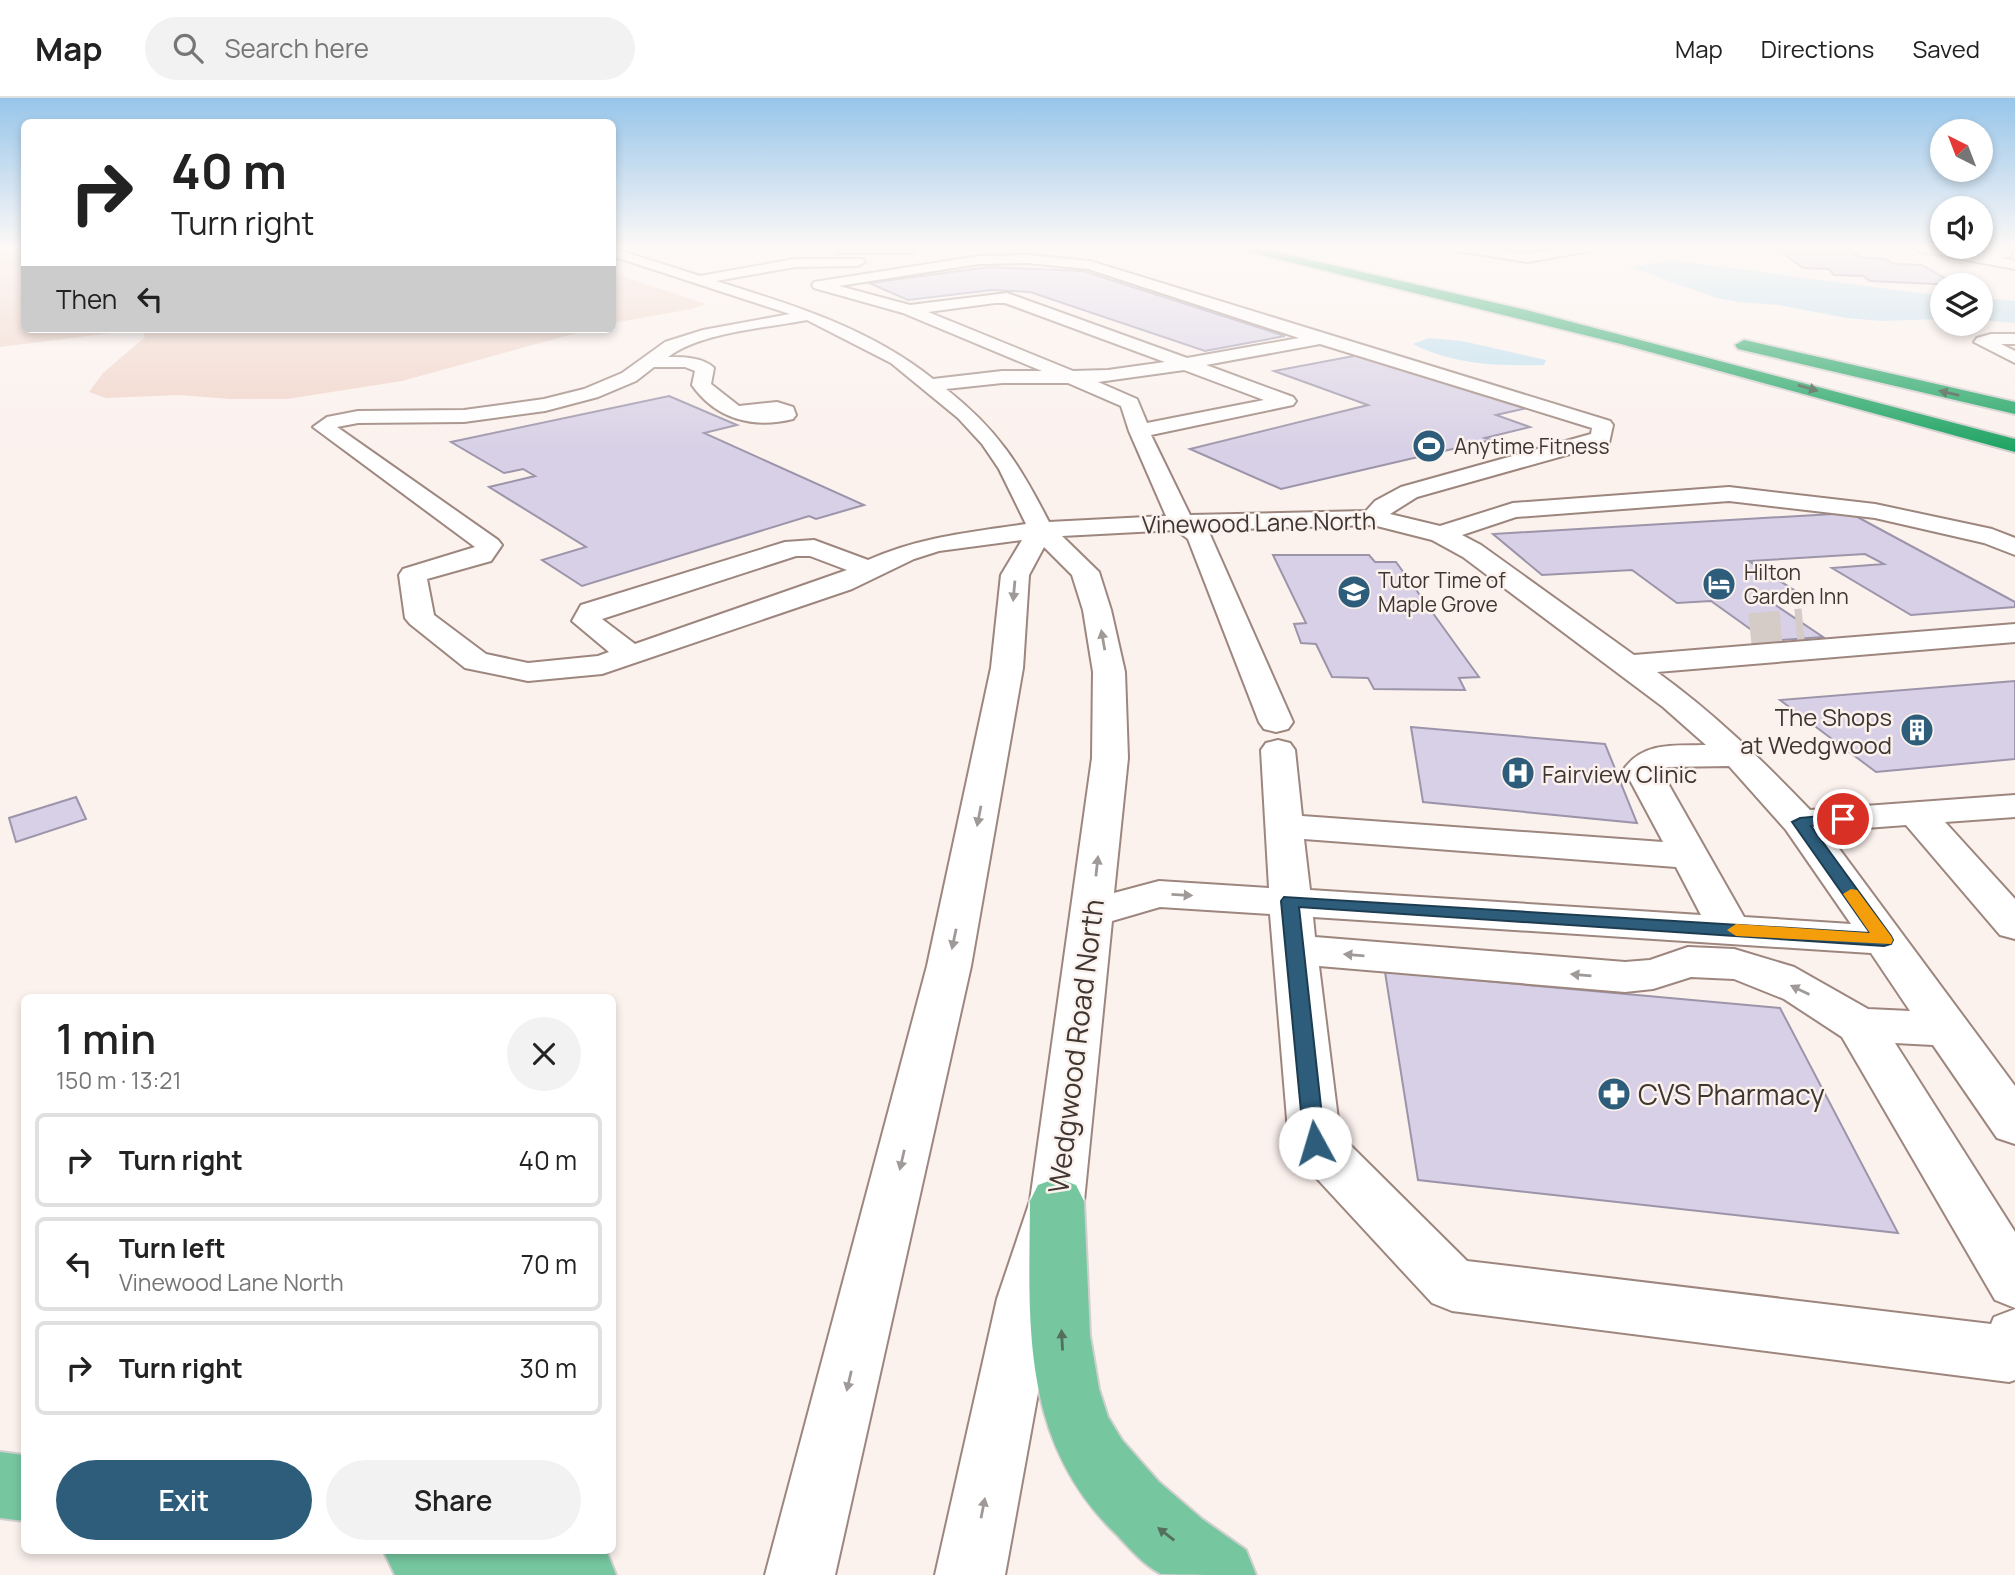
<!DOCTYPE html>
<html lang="en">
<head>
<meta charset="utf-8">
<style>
  body { margin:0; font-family:Manrope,sans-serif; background:#f2f2f2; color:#222; height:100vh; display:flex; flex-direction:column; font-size:26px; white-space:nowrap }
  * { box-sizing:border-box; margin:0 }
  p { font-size:23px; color:#767676 }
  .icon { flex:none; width:38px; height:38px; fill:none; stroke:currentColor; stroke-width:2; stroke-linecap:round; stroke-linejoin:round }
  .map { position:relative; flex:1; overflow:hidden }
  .sheet { position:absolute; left:21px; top:896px; width:595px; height:560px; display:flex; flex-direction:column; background:#fff; border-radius:10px; box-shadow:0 4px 10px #0003 }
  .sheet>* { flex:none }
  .top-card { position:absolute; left:21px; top:21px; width:595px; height:214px; border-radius:10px; box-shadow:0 4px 10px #0003; background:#fff; color:#222; overflow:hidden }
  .needle { width:46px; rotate:318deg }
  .tools { position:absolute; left:1930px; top:21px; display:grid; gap:14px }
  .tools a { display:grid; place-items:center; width:63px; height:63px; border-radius:50%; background:#fff; box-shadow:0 4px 10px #0003; font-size:35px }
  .pin { position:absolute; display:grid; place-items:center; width:60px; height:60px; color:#fff; margin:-30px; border:4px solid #fff; border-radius:50%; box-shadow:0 2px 7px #0007 }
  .me { position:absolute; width:77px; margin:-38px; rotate:354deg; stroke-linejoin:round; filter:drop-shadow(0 0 5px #0008) }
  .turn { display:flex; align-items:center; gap:24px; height:147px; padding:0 35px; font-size:32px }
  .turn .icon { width:91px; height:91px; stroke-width:2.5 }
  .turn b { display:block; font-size:49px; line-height:60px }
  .then { display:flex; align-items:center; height:66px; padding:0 35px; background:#0003; gap:14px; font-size:26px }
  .round { display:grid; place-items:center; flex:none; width:74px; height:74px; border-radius:37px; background:#f2f2f2 }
  .summary { display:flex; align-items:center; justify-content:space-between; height:119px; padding:0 35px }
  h1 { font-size:42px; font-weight:600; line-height:52px }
  .action { display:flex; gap:14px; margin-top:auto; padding:14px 35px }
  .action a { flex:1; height:80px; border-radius:42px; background:#2d5d7b; color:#fff; font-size:28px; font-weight:600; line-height:80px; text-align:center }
  .action a+a { background:#f2f2f2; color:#222 }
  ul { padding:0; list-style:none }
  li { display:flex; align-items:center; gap:21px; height:94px; margin:0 14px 10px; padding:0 21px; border:4px solid #e0e0e0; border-radius:10px }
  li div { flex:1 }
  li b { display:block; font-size:26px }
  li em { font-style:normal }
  header { display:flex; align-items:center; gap:42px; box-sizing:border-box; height:98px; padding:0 35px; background:#fff; border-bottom:2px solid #e0e0e0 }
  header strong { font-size:33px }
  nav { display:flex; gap:38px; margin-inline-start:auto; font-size:24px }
  .search { width:490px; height:63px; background:#f2f2f2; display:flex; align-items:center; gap:18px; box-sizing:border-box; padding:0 24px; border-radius:38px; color:#767676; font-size:26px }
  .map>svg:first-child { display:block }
</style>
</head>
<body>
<header>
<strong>Map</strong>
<div class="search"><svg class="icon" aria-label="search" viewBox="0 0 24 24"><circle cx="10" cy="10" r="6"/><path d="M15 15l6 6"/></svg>Search here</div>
<nav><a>Map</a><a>Directions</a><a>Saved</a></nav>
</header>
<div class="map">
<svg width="2015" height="1477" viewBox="0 0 2015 1477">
  <rect width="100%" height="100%" fill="#fbf1ed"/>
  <path fill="#f0d3c8" d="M0 149 24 152V231H591L402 283 287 301H231L179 297 106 300 89 294 103 275 145 239 143 234 112 235 0 249Z
    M613 175 706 206 692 211 613 225Z"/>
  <path fill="#bddeee" d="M1671 162 1942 198V221L1881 223 1847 220 1778 207 1739 204 1717 200 1630 169Z
    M1981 200 2015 203V225L1981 222Z
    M1429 240 1462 243 1546 262 1544 267C1499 268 1453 267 1413 246Z"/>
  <path fill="#d7d0e6" stroke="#9c95aa" stroke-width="2" d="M841 149H916L913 156H836Z
    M1774 149 1847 151 1860 159 1885 161 1895 166 1922 167 1957 187 1870 183 1863 178 1834 177 1829 171 1803 170Z
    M989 169 1083 173 1285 238 1205 253 1030 194 992 192 908 202 869 185Z
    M1359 257 1527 310 1496 317 1530 329 1485 340 1491 342 1281 391 1190 351 1368 307 1274 273Z
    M669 298 737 327 704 335 864 407 816 421 809 418 582 488 542 462 586 449 489 389 535 378 523 371 504 375 451 344Z
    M1850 415 2015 504V509L1911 517 1832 470 1884 466 1865 456 1749 463 1800 496 1762 498 1823 539 1767 543 1711 503 1677 505 1632 472 1542 477 1493 436Z
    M1273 457H1369L1375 464H1396L1479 579 1459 580 1465 592 1374 591 1368 580 1332 579 1316 546 1301 545 1294 526 1306 525Z
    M2015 583V661L1876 674 1780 602Z
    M1411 629 1605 646 1637 725 1423 704Z
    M76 699 86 721 16 744 9 720Z
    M1385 874 1780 910 1898 1135 1418 1082Z"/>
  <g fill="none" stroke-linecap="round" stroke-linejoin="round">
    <path stroke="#d5cbc7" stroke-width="31" stroke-dasharray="31 15" stroke-linecap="butt" d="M1750 531 1803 526"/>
    <defs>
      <path id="minor" d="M1451 149H1483L1527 156 1566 149H1596L1590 153 1527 164 1457 153Z
        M1912 149 1989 154 1977 149 2011 152V158L2001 160 2015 163V171L1918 153Z
        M612 150 700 178 795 161H863L865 164 858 168 795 169 716 183C793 207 869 230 933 281L1002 273H1042L903 215 814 190 812 187 814 184 979 158 1027 157 1090 163 1610 323 1613 327 1609 345 1417 399 1390 416 1440 428 1513 405 1729 389 1875 406 1992 431 2015 440V457L1984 445 1875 420 1729 403 1516 419 1462 437 1481 447 1634 557 2015 526V544L1657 574C1714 615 1762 662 1810 712L2015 697V719L1945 724 2015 801V841L2000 837 1906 727 1826 733 2015 988V1046L1997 1040 1933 947 1895 945 2015 1134V1210L1995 1202 1842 939 1784 901 1734 881 1691 879 1653 891 1625 894 1319 868 1340 1037 1467 1163 1991 1226 1994 1219 2015 1211V1282L2009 1284 1452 1213 1432 1205 1297 1059 1289 1045 1270 816 1160 809 1112 823 1084 1103 1055 1201 1005 1477H935L997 1201 1030 1103 1092 660 1093 574 1083 512 1072 477 1044 449 1029 477 1023 570 971 868 835 1477H765L927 868 991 570 1001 477 1022 442 939 453 914 461 852 491 602 576 528 583 465 570 410 526 405 520 399 477 403 471 475 449 313 329 327 319 358 313 464 312 544 301 584 291 622 275 665 244 703 232 790 216 612 158ZM1027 165 1088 171 1299 240 1187 260 1007 195 910 207 839 188 979 166ZM995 205H1005L1165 264 1108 272 1073 273 928 214ZM807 222 891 265 958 320 982 346 999 371 1026 426C971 434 919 439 868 462L814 442 785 444 581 507 572 523 609 554 598 558 528 565 486 556 434 517 427 481 491 463 502 447 498 442 337 329 358 325 464 324 545 313 598 299 636 283 654 269H685L695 273 692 287C716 321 753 331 793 321L796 317 793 309 777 304 739 308 711 286 714 270C703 259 683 259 668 259 701 234 766 230 807 222ZM1320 246 1592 330 1591 336 1401 389 1375 403 1366 413 1190 417 1151 337 1293 307 1296 303 1293 299 1206 267ZM1184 272 1264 302 1147 325 1137 301 1098 284ZM1002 285H1068L1121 308 1129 333 1166 418 1049 424C1019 366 998 332 946 291ZM1373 427 1432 442 1463 459 1663 609 1706 647C1676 648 1644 643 1624 671L1663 744 1302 718 1295 652 1290 645 1278 642 1266 645 1261 652 1269 790 1159 783 1114 795 1128 660 1125 574 1111 512 1099 474 1062 438 1176 432 1188 441 1259 624 1264 631 1276 634 1288 631 1293 624 1208 432ZM796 458H810L847 472 635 546 602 521ZM1729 668 1786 732 1851 826 1744 819 1661 673 1667 669ZM1304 741 1676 769 1701 817 1310 792ZM1313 819 1871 855 1910 913 1868 911 1794 869 1734 851 1688 849 1650 862 1625 864 1315 839Z
        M1991 236H2015V246H2001L2015 253V265L1974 244 1977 240Z"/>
      <path id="major" d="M1057 1080 1076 1087 1084 1103 1090 1238 1099 1291 1108 1319 1122 1342 1159 1384 1202 1421 1246 1452 1256 1477C1239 1477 1172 1477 1161 1476 1144 1467 1129 1450 1117 1437 1020 1344 1029 1226 1030 1103L1038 1087Z
        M0 1354 24 1357V1423L0 1420Z
        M383 1452H606L616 1477H395Z"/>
      <path id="highway" d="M1230 149H1254L1530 213 2015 341V354L1621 246Z
        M1744 242 2015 304V316L1738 251 1735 247Z"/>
    </defs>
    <use href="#minor" stroke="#9d867e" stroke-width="4"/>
    <use href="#major" stroke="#d1cfce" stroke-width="4"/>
    <use href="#highway" stroke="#d1cfce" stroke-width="4"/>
    <use href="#minor" fill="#fff" fill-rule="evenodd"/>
    <use href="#major" fill="#76c7a0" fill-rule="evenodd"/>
    <use href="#highway" fill="#1aa260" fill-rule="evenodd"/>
  </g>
  <defs><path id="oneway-solid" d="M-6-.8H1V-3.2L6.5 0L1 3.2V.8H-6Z" transform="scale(1.75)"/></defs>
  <g fill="#36503d">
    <use href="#oneway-solid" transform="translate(1808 290) rotate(16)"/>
    <use href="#oneway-solid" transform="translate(1949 295) rotate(-167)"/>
  </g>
  <g fill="#9f9a98">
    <use href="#oneway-solid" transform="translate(1014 493) rotate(95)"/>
    <use href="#oneway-solid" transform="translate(1103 542) rotate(-100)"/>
    <use href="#oneway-solid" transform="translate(979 718) rotate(101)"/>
    <use href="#oneway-solid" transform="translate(1097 768) rotate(-84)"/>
    <use href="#oneway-solid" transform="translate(1182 797) rotate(3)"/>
    <use href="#oneway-solid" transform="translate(954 841) rotate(102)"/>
    <use href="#oneway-solid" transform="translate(1354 857) rotate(-175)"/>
    <use href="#oneway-solid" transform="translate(1581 877) rotate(-175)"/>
    <use href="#oneway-solid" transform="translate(1800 892) rotate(-154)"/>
    <use href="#oneway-solid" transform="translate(902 1062) rotate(103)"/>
    <use href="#oneway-solid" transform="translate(849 1283) rotate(103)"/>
    <use href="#oneway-solid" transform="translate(983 1410) rotate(-79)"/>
  </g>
  <g fill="#556f5d">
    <use href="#oneway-solid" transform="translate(1062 1242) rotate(-93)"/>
    <use href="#oneway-solid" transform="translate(1166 1436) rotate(-142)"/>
  </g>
  <linearGradient id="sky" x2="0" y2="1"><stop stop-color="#97c5ea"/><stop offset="0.42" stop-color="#fdf9f7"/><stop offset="1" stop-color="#fdf9f7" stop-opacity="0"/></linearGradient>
  <rect width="2015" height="356" fill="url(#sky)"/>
  <path fill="#2d5d7b" stroke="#1d3c50" stroke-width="2" d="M1843 716 1848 718 1850 721 1848 724 1811 728 1891 838 1893 842 1891 846 1884 848 1299 809 1325 1045 1322 1051 1315 1054 1307 1051 1304 1045 1281 803 1284 799 1870 835 1792 724 1800 720Z"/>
  <path fill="#f59e0b" d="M1851 791 1857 792 1891 838 1893 842 1891 846 1736 838 1727 832 1736 826 1870 835 1843 796Z"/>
  <defs>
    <symbol id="stadium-disc" viewBox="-11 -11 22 22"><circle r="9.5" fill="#2d5d7b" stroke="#fbf1ed"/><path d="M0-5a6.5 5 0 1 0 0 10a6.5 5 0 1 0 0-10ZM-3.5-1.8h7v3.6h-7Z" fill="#fff"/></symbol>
    <symbol id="hotel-disc" viewBox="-11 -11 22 22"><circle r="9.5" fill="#2d5d7b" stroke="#fbf1ed"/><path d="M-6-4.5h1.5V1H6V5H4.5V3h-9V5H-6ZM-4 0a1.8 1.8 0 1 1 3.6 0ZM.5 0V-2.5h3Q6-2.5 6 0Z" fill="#fff"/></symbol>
    <symbol id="school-disc" viewBox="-11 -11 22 22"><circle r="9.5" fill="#2d5d7b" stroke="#fbf1ed"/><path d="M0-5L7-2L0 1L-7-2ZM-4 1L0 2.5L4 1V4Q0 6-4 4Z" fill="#fff"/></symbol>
    <symbol id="building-disc" viewBox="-11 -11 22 22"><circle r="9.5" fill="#2d5d7b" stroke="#fbf1ed"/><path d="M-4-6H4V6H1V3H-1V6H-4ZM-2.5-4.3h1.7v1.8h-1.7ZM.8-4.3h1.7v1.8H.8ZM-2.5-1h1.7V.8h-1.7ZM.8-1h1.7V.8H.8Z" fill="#fff"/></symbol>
    <symbol id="hospital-disc" viewBox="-11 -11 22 22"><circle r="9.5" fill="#2d5d7b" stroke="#fbf1ed"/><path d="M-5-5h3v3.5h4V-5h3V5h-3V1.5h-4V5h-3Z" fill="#fff"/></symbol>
    <symbol id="pharmacy-disc" viewBox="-11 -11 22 22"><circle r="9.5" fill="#2d5d7b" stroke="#fbf1ed"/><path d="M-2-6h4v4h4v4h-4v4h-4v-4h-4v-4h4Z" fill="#fff"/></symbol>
  </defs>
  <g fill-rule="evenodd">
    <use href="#stadium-disc" x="1410" y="329" width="38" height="38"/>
    <use href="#hotel-disc" x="1700" y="467" width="38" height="38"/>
    <use href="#school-disc" x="1335" y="475" width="38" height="38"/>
    <use href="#building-disc" x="1898" y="613" width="38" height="38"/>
    <use href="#hospital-disc" x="1499" y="656" width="38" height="38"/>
    <use href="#pharmacy-disc" x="1595" y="977" width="38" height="38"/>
  </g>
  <g text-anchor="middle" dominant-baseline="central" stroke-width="5" stroke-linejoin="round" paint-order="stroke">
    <g font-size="21" fill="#3f3531" stroke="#fbf1ed" text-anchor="start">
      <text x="1454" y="348">Anytime Fitness</text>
      <text x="1744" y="474">Hilton<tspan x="1744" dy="24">Garden Inn</tspan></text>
      <text x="1378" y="482">Tutor Time of<tspan x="1378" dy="24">Maple Grove</tspan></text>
    </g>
    <g font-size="24" fill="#3f3531" stroke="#fbf1ed">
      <text transform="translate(1259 424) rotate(-1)">Vinewood Lane North</text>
    </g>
    <g font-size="24" fill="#3f3531" stroke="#fbf1ed" text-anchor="end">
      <text x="1892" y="618">The Shops<tspan x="1892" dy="28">at Wedgwood</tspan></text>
      <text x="1542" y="675" text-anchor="start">Fairview Clinic</text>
    </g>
    <g font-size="28" fill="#3f3531" stroke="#fbf1ed">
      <text transform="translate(1075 948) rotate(-83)">Wedgwood Road North</text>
    </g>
    <g font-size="28" fill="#3f3531" stroke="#fbf1ed" text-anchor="start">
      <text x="1638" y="996">CVS Pharmacy</text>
    </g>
  </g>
</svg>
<div class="tools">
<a><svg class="needle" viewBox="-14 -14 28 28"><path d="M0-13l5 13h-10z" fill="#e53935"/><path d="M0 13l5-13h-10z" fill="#767676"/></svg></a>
<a><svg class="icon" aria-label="sound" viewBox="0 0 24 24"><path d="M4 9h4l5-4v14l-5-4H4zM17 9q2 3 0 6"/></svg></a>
<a><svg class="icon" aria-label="layers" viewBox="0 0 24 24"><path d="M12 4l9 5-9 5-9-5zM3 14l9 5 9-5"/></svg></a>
</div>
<div class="pin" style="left:1843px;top:721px;background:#d93025"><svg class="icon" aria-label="arrive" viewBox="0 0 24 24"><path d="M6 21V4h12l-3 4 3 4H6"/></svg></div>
<svg class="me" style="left:1315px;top:1045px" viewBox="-20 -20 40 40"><circle r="19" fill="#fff"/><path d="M0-13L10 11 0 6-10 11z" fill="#2d5d7b"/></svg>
<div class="top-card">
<div class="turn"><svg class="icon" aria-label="right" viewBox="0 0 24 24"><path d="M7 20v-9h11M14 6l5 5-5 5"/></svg><div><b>40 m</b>Turn right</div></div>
<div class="then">Then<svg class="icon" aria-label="left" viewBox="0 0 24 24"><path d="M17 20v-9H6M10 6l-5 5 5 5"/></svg></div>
</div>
<section class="sheet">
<div class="summary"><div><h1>1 min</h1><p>150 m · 13:21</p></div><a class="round"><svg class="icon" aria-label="close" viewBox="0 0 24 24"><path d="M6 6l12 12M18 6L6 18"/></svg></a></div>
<ul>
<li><svg class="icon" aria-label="right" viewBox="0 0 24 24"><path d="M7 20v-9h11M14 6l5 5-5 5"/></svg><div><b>Turn right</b></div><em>40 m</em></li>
<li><svg class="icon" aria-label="left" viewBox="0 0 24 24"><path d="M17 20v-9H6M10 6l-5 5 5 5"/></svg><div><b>Turn left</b><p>Vinewood Lane North</p></div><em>70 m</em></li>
<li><svg class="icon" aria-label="right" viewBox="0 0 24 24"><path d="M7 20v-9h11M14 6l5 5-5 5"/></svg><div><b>Turn right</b></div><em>30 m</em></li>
</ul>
<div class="action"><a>Exit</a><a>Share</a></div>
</section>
</div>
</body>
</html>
